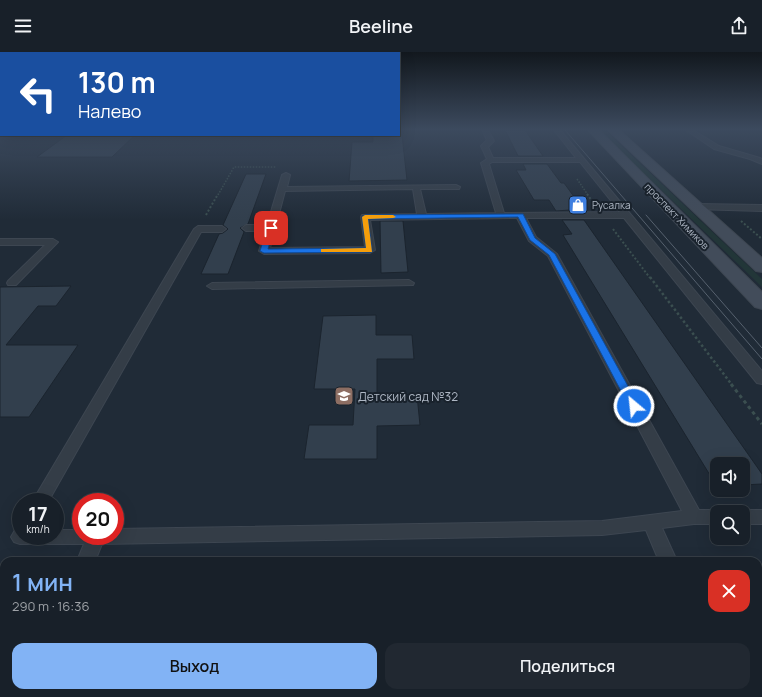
<!DOCTYPE html>
<html lang="ru">
<head>
<meta charset="utf-8">
<style>
  body { margin:0; font-family:Manrope,sans-serif; background:#212831; color:#f1f3f6; height:100vh; display:flex; flex-direction:column; font-size:15px; white-space:nowrap }
  * { box-sizing:border-box; margin:0 }
  p { font-size:13px; color:#9fa3a8 }
  .icon { flex:none; width:22px; height:22px; fill:none; stroke:currentColor; stroke-width:2; stroke-linecap:round; stroke-linejoin:round }
  .map { position:relative; flex:1; overflow:hidden }
  .sheet { position:absolute; left:0px; top:505px; width:762px; height:140px; display:flex; flex-direction:column; background:#182029; border-radius:12px 12px 0 0; box-shadow:0 4px 16px #0002,0 0 0 1px #363e46 }
  .sheet>* { flex:none }
  .banner { position:absolute; left:0px; top:0px; width:400px; height:84px; box-shadow:0 4px 16px #0002,0 0 0 1px #363e46; background:#1a4fa0; color:#fff; overflow:hidden }
  .fabs { position:absolute; left:710px; top:405px; display:grid; gap:8px }
  .fabs a { display:grid; place-items:center; width:40px; height:40px; border-radius:8px; background:#182029; box-shadow:0 4px 16px #0002,0 0 0 1px #363e46; font-size:20px }
  .speed { position:absolute; left:12px; top:441px; display:flex; gap:8px; font-size:20px; font-weight:700; text-align:center }
  .speed>* { display:grid; place-content:center; width:52px; height:52px; border-radius:50%; background:#182029; box-shadow:0 4px 16px #0002,0 0 0 1px #363e46; line-height:1 }
  .speed small { font-size:10px; font-weight:400 }
  .speed .limit { border:6px solid #d22; background:#fff; color:#111 }
  .pin { position:absolute; display:grid; place-items:center; width:34px; height:34px; color:#fff; margin:-17px; border-radius:8px; box-shadow:0 2px 6px #0006 }
  .me { position:absolute; width:44px; margin:-22px; rotate:332deg; stroke-linejoin:round; filter:drop-shadow(0 0 3px #0008) }
  .turn { display:flex; align-items:center; gap:14px; height:84px; padding:0 12px; font-size:18px }
  .turn .icon { width:52px; height:52px; stroke-width:2.5 }
  .turn b { display:block; font-size:28px; line-height:34px }
  .round { display:grid; place-items:center; flex:none; width:42px; height:42px; border-radius:12px; background:#212831 }
  .headline { display:flex; align-items:center; justify-content:space-between; height:68px; padding:0 12px }
  h1 { font-size:24px; font-weight:600; line-height:30px; color:#82b3f5 }
  .action { display:flex; gap:8px; margin-top:auto; padding:8px 12px }
  .action a { flex:1; height:46px; border-radius:12px; background:#82b3f5; color:#111; font-size:16px; font-weight:600; line-height:46px; text-align:center }
  .action a+a { background:#212831; color:#f1f3f6 }
  header { display:flex; justify-content:space-between; align-items:center; height:52px; padding:0 12px; background:#182029; font-size:18px; font-weight:600 }
  .map>svg:first-child { display:block }
</style>
</head>
<body>
<header><svg class="icon" aria-label="menu" viewBox="0 0 24 24"><path d="M4 6h16M4 12h16M4 18h16"/></svg>Beeline<svg class="icon" aria-label="share" viewBox="0 0 24 24"><path d="M12 15V3M7 8l5-5 5 5M5 13v7h14v-7"/></svg></header>
<div class="map">
<svg width="762" height="645" viewBox="0 0 762 645">
  <rect width="100%" height="100%" fill="#202b37"/>
  <path fill="#223638" d="M599 78H605L762 227V235Z"/>
  <path fill="#323f4d" stroke="#1b242e" d="M505 78H525L543 104H518Z
    M67 83H135L112 105H37Z
    M373 83H402L407 128 349 129 352 90H373Z
    M523 112H547L561 131H564L583 157 556 159 549 148H534L516 118H526Z
    M246 122H266L248 172 240 176 244 180 228 222H201L219 182 223 181 228 177 223 173Z
    M562 168H584L762 422V432L743 433V412H717L716 433 563 183 572 182Z
    M380 169H403L408 220 381 221Z
    M71 234 56 254H38L6 293H78L29 365H0V235Z
    M376 263V283H412L414 307H377V343H417L420 373 377 374V407H304L309 373H353L355 337H314L323 264Z"/>
  <g fill="none" stroke-linecap="round" stroke-linejoin="round">
    <defs>
      <path id="service" d="M482 78H488L494 89 488 95 493 106H576L554 78H560L762 319V332L757 331 624 166H526L536 185 557 202 699 458H717L723 460H717V472H694L662 476 677 509H659L646 478 602 483 102 492 95 509H77L84 492H20L14 490 11 485 15 478 21 476V484H55V478H81V484H115V477L602 469 682 459 548 204 529 189 517 166 370 168 375 198 370 201 264 202 259 199 265 179H246L242 176 246 173H267L282 123 286 121 290 123 287 135 456 133 460 135 459 137H420L426 162 496 161 481 111 487 107 481 94 487 88ZM492 110H580L620 160 504 161 489 112ZM413 137 417 162 362 163 361 165 365 195 270 196 285 139Z
        M686 78H693L719 94 760 106 762 107V112L750 107 714 97Z
        M697 152 762 153V159L694 157 693 155 694 153Z
        M198 174H222L226 177 222 180H201L48 450H32L194 177Z
        M0 187H53L58 190 16 233H8L7 231 8 229 45 193H0Z
        M409 228 414 231 413 233 212 237 207 234 212 231Z
        M743 458H762V472H743V460H737Z
        M17 641H40L38 645H15Z
        M82 641H188L190 645H81Z
        M693 641H715L717 645H695Z"/>
      <path id="secondary" d="M588 78H599L762 240V257L755 255Z
        M608 78H619L762 206V220L756 219Z"/>
    </defs>
    <use href="#service" stroke="#3d4651" stroke-width="2"/>
    <use href="#secondary" stroke="#3d4651" stroke-width="2"/>
    <path stroke="#3b4f50" stroke-width="1.5" stroke-dasharray="1.5 1.5" stroke-linecap="butt" d="M577 127 588 143
      M218 143 234 115H276"/>
    <path stroke="#3b4f50" stroke-width="2" stroke-dasharray="2 2" stroke-linecap="butt" d="M587 142 592 149
      M206 163 218 142
      M741 169 762 187
      M613 177 650 226"/>
    <path stroke="#3b4f50" stroke-width="2.5" stroke-dasharray="2.5 2.5" stroke-linecap="butt" d="M650 225 732 333"/>
    <path stroke="#3b4f50" stroke-width="3" stroke-dasharray="3.5 3.5" stroke-linecap="butt" d="M731 332 762 372"/>
    <use href="#service" fill="#343d47" fill-rule="evenodd"/>
    <use href="#secondary" fill="#424c5a" fill-rule="evenodd"/>
    <path stroke="#56616e" stroke-width="1" d="M565 78 762 307
      M646 163 762 296"/>
  </g>
  <linearGradient id="sky" x2="0" y2="1"><stop stop-color="#12181e"/><stop offset="0.46" stop-color="#3c4a5e"/><stop offset="1" stop-color="#3c4a5e" stop-opacity="0"/></linearGradient>
  <rect width="762" height="168" fill="url(#sky)"/>
  <path fill="#1a73e8" stroke="#114b97" d="M523 162 535 186 555 202 639 354 637 357 634 358 629 354 549 203 530 188 518 165 368 167 372 200 264 201 260 199 267 176 271 174 274 176 268 197 366 196 362 165 365 163Z"/>
  <path fill="#f59e0b" d="M365 163H393L396 165 393 166 368 167 372 200H321V197H323L366 196 362 165Z"/>
  <defs>
    <symbol id="shop-square" viewBox="-11 -11 22 22"><rect x="-9" y="-9" width="18" height="18" rx="4" fill="#3f7fe0" stroke="#19222c"/><path d="M-5-2.5h2.3a2.7 3.5 0 0 1 5.4 0H5L5.5 6h-11ZM-1.5-2.5h3a1.5 2.3 0 0 0-3 0Z" fill="#fff"/></symbol>
    <symbol id="school-square" viewBox="-11 -11 22 22"><rect x="-9" y="-9" width="18" height="18" rx="4" fill="#8d6e63" stroke="#19222c"/><path d="M0-5L7-2L0 1L-7-2ZM-4 1L0 2.5L4 1V4Q0 6-4 4Z" fill="#fff"/></symbol>
  </defs>
  <g fill-rule="evenodd">
    <use href="#shop-square" x="567" y="142" width="22" height="22"/>
    <use href="#school-square" x="333" y="333" width="22" height="22"/>
  </g>
  <g text-anchor="middle" dominant-baseline="central" stroke-width="4" stroke-linejoin="round" paint-order="stroke">
    <g font-size="10" fill="#aeb7c4" stroke="#19222c" text-anchor="start">
      <text x="592" y="153">Русалка</text>
    </g>
    <g font-size="10" fill="#aeb7c4" stroke="#19222c">
      <text transform="translate(677 164) rotate(46)">проспект Химиков</text>
    </g>
    <g font-size="12" fill="#aeb7c4" stroke="#19222c" text-anchor="start">
      <text x="358" y="344">Детский сад №32</text>
    </g>
  </g>
</svg>
<div class="fabs">
<a><svg class="icon" aria-label="sound" viewBox="0 0 24 24"><path d="M4 9h4l5-4v14l-5-4H4zM17 9q2 3 0 6"/></svg></a>
<a><svg class="icon" aria-label="search" viewBox="0 0 24 24"><circle cx="10" cy="10" r="6"/><path d="M15 15l6 6"/></svg></a>
</div>
<div class="speed"><div>17<small>km/h</small></div><div class="limit">20</div></div>
<div class="pin" style="left:271px;top:176px;background:#d93025"><svg class="icon" aria-label="arrive" viewBox="0 0 24 24"><path d="M6 21V4h12l-3 4 3 4H6"/></svg></div>
<svg class="me" style="left:634px;top:354px" viewBox="-20 -20 40 40"><circle r="17" fill="#1a73e8" stroke="#fff" stroke-width="3"/><path d="M0-11L8 9 0 5-8 9z" fill="#fff"/></svg>
<div class="banner">
<div class="turn"><svg class="icon" aria-label="left" viewBox="0 0 24 24"><path d="M17 20v-9H6M10 6l-5 5 5 5"/></svg><div><b>130 m</b>Налево</div></div>
</div>
<section class="sheet">
<div class="headline"><div><h1>1 мин</h1><p>290 m · 16:36</p></div><a class="round" style="background:#d93025;color:#fff"><svg class="icon" aria-label="close" viewBox="0 0 24 24"><path d="M6 6l12 12M18 6L6 18"/></svg></a></div>
<div class="action"><a>Выход</a><a>Поделиться</a></div>
</section>
</div>
</body>
</html>
